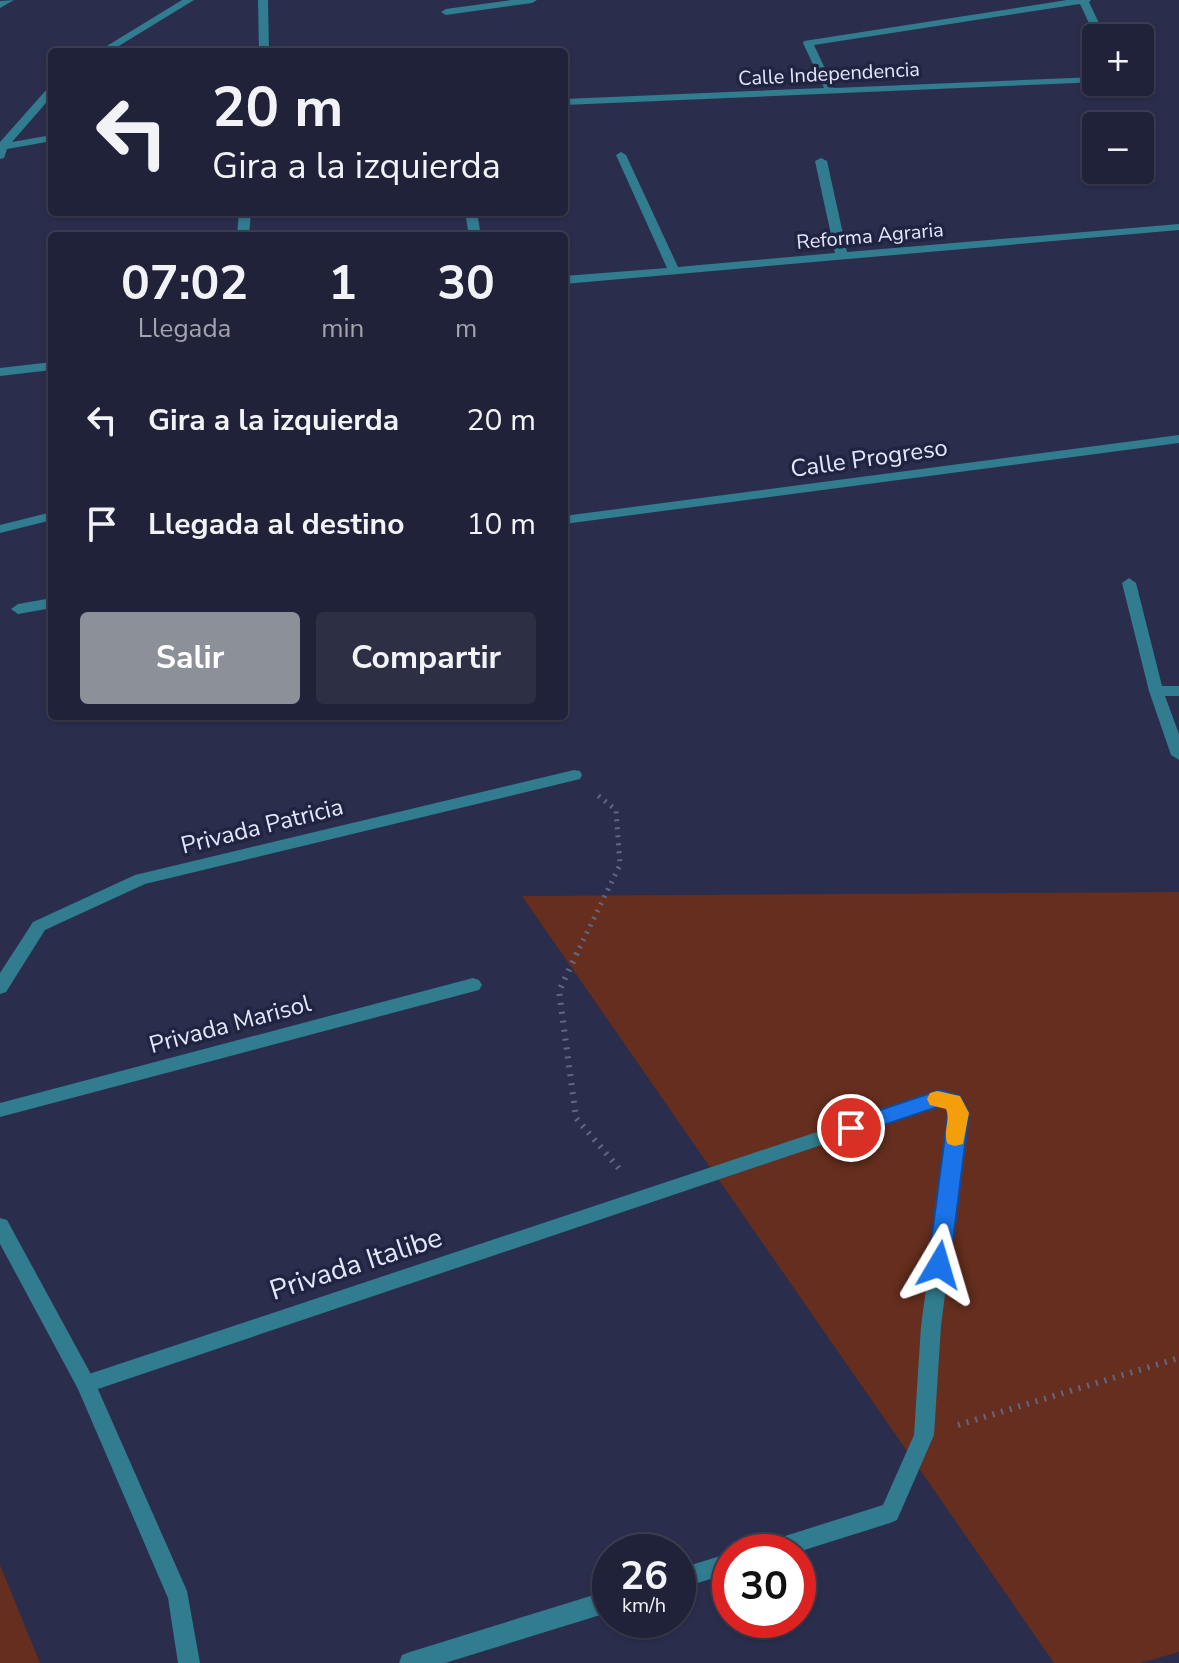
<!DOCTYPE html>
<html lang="es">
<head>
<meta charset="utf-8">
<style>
  body { margin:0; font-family:"Nunito Sans",sans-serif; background:#2d2f44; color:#f1f3f6; height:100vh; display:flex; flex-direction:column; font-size:30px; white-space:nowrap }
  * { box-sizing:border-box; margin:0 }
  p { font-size:26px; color:#a2a4ae }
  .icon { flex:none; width:44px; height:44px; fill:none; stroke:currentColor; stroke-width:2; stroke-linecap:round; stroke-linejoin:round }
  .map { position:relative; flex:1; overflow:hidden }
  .panel { position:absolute; left:48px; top:232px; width:520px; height:488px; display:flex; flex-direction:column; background:#202239; border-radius:8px; box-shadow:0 2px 6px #0004,0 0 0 2px #3d3f53 }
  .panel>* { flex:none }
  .hud { position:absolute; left:48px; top:48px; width:520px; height:168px; border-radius:8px; box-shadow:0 2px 6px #0004,0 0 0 2px #3d3f53; background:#202239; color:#f1f3f6; overflow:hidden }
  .buttons { position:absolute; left:1082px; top:24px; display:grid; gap:16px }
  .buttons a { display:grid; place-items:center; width:72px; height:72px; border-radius:8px; background:#202239; box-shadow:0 2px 6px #0004,0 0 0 2px #3d3f53; font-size:40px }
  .speed { position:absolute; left:592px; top:1534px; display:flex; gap:16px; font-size:40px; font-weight:700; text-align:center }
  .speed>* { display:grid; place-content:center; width:104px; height:104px; border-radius:50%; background:#202239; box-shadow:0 2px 6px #0004,0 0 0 2px #3d3f53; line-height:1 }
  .speed small { font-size:20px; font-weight:400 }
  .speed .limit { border:12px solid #d22; background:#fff; color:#111 }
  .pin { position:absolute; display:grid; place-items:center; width:68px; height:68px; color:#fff; margin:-34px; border:4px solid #fff; border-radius:50%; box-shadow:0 2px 8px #0007 }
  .me { position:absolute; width:88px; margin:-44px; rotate:7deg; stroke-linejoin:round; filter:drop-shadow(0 0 6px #0008) }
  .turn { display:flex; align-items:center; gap:28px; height:168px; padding:0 32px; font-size:36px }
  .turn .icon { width:104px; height:104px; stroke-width:2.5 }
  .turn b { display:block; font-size:56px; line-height:68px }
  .eta { display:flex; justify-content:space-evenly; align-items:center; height:136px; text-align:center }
  .eta b { font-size:48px; font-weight:700; line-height:56px }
  .button { display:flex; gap:16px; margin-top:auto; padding:16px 32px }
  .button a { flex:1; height:92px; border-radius:8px; background:#8c9099; color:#fff; font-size:32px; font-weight:700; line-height:92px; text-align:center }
  .button a+a { background:#2d2f44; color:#f1f3f6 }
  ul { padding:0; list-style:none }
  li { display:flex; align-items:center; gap:24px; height:104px; padding:0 32px }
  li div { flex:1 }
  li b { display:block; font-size:30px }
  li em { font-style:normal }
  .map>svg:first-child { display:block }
</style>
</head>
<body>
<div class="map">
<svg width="1179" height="1663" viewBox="0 0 1179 1663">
  <rect width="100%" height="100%" fill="#2a2e4c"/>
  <path fill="#662e1e" d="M1179 892V1652L1140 1663H1054L522 896Z
    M0 1565 40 1663H0Z"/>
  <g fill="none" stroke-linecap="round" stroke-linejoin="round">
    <path stroke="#626681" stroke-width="5" stroke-dasharray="2 6" stroke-linecap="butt" d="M576 955 620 865 616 810 595 793"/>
    <path stroke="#626681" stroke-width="6" stroke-dasharray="2 7" stroke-linecap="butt" d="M577 953 559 991 576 1118 622 1172
      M958 1425 1179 1358"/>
    <path fill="#317c8f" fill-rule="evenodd" d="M14 0 0 8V1Z
      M182 0H194L109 52H97Z
      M258 0H268L269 52H259Z
      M511 0H537L532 3 446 15 441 12 446 9Z
      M1067 0H1091L1089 2 1106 38H1096L1080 4 814 45 834 88 1096 77V82H1100L564 105V99L824 88 803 43 804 41Z
      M52 87V96L12 142 52 135V141L7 149 4 158 0 159V142L48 88Z
      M621 152 626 155 678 267 835 253 815 161 821 158 827 161 847 252 1179 224V230L564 284V276L667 268 616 155Z
      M239 212H251L249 236H237Z
      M465 212H477L481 236H469Z
      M52 362V370L0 376V368Z
      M1179 435V443L564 524V516Z
      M52 512V520L0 533V525Z
      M1129 578 1136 583 1162 686H1179V696H1165L1179 734V760L1171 755 1149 691 1122 583Z
      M52 598V608L18 614 11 609 18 604Z
      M574 770 580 771 582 775 580 779 145 884 45 930 6 992 0 994V973L33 922 135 875Z
      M473 978 479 980 482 985 479 990 0 1117V1103Z
      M940 1091 959 1097 968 1113 941 1326 934 1435 897 1520 890 1523 798 1552H755L758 1545 766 1542 883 1505 914 1435 921 1326 950 1113 947 1107 940 1105 86 1393 79 1390 76 1384 79 1378 86 1375Z
      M730 1553V1573L678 1589V1569Z
      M610 1590V1612L445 1663H399L402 1655 410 1652Z"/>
    <path fill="#317c8f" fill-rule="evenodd" d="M0 1218 7 1220 93 1378 187 1591 200 1663H178L168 1598 78 1389 0 1244Z"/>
  </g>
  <path fill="#1a73e8" stroke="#114b97" stroke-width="2" d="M940 1090 960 1096 969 1113 950 1265 947 1271 939 1274 931 1271 928 1265 948 1113 946 1108 940 1106 851 1136 844 1134 841 1128 844 1122Z"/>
  <path fill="#f59e0b" d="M937 1091 960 1096 969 1113 963 1144 955 1146 948 1144C942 1133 951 1120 946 1109L930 1105 927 1099 930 1093Z"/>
  <g text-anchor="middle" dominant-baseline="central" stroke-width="7" stroke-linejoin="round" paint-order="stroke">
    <g font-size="20" fill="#e3e7fb" stroke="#202441">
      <text transform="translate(829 74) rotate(-3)">Calle Independencia</text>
      <text transform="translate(870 236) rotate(-5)">Reforma Agraria</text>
    </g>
    <g font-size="24" fill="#e3e7fb" stroke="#202441">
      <text transform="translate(869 458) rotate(-8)">Calle Progreso</text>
      <text transform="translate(262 826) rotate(-14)">Privada Patricia</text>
      <text transform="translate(230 1024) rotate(-15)">Privada Marisol</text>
    </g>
    <g font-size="28" fill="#e3e7fb" stroke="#202441">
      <text transform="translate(356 1264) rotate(-18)">Privada Italibe</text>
    </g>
  </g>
</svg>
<div class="buttons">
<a>+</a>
<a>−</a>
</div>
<div class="speed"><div>26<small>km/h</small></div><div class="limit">30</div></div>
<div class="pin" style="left:851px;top:1128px;background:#d93025"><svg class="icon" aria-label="arrive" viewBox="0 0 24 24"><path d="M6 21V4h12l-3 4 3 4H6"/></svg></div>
<svg class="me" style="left:939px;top:1265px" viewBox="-20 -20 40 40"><path d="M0-17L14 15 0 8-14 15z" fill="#1a73e8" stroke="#fff" stroke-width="4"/></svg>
<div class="hud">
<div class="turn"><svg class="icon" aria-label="left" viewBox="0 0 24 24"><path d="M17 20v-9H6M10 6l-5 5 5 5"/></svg><div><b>20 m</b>Gira a la izquierda</div></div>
</div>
<section class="panel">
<div class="eta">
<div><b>07:02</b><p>Llegada</p></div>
<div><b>1</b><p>min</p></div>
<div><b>30</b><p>m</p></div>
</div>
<ul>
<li><svg class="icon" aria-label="left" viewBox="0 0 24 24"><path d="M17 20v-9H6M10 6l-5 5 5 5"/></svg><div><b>Gira a la izquierda</b></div><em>20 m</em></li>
<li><svg class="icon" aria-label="arrive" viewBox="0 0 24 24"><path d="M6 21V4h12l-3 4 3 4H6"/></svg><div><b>Llegada al destino</b></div><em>10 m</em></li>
</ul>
<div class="button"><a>Salir</a><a>Compartir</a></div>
</section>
</div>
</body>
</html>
